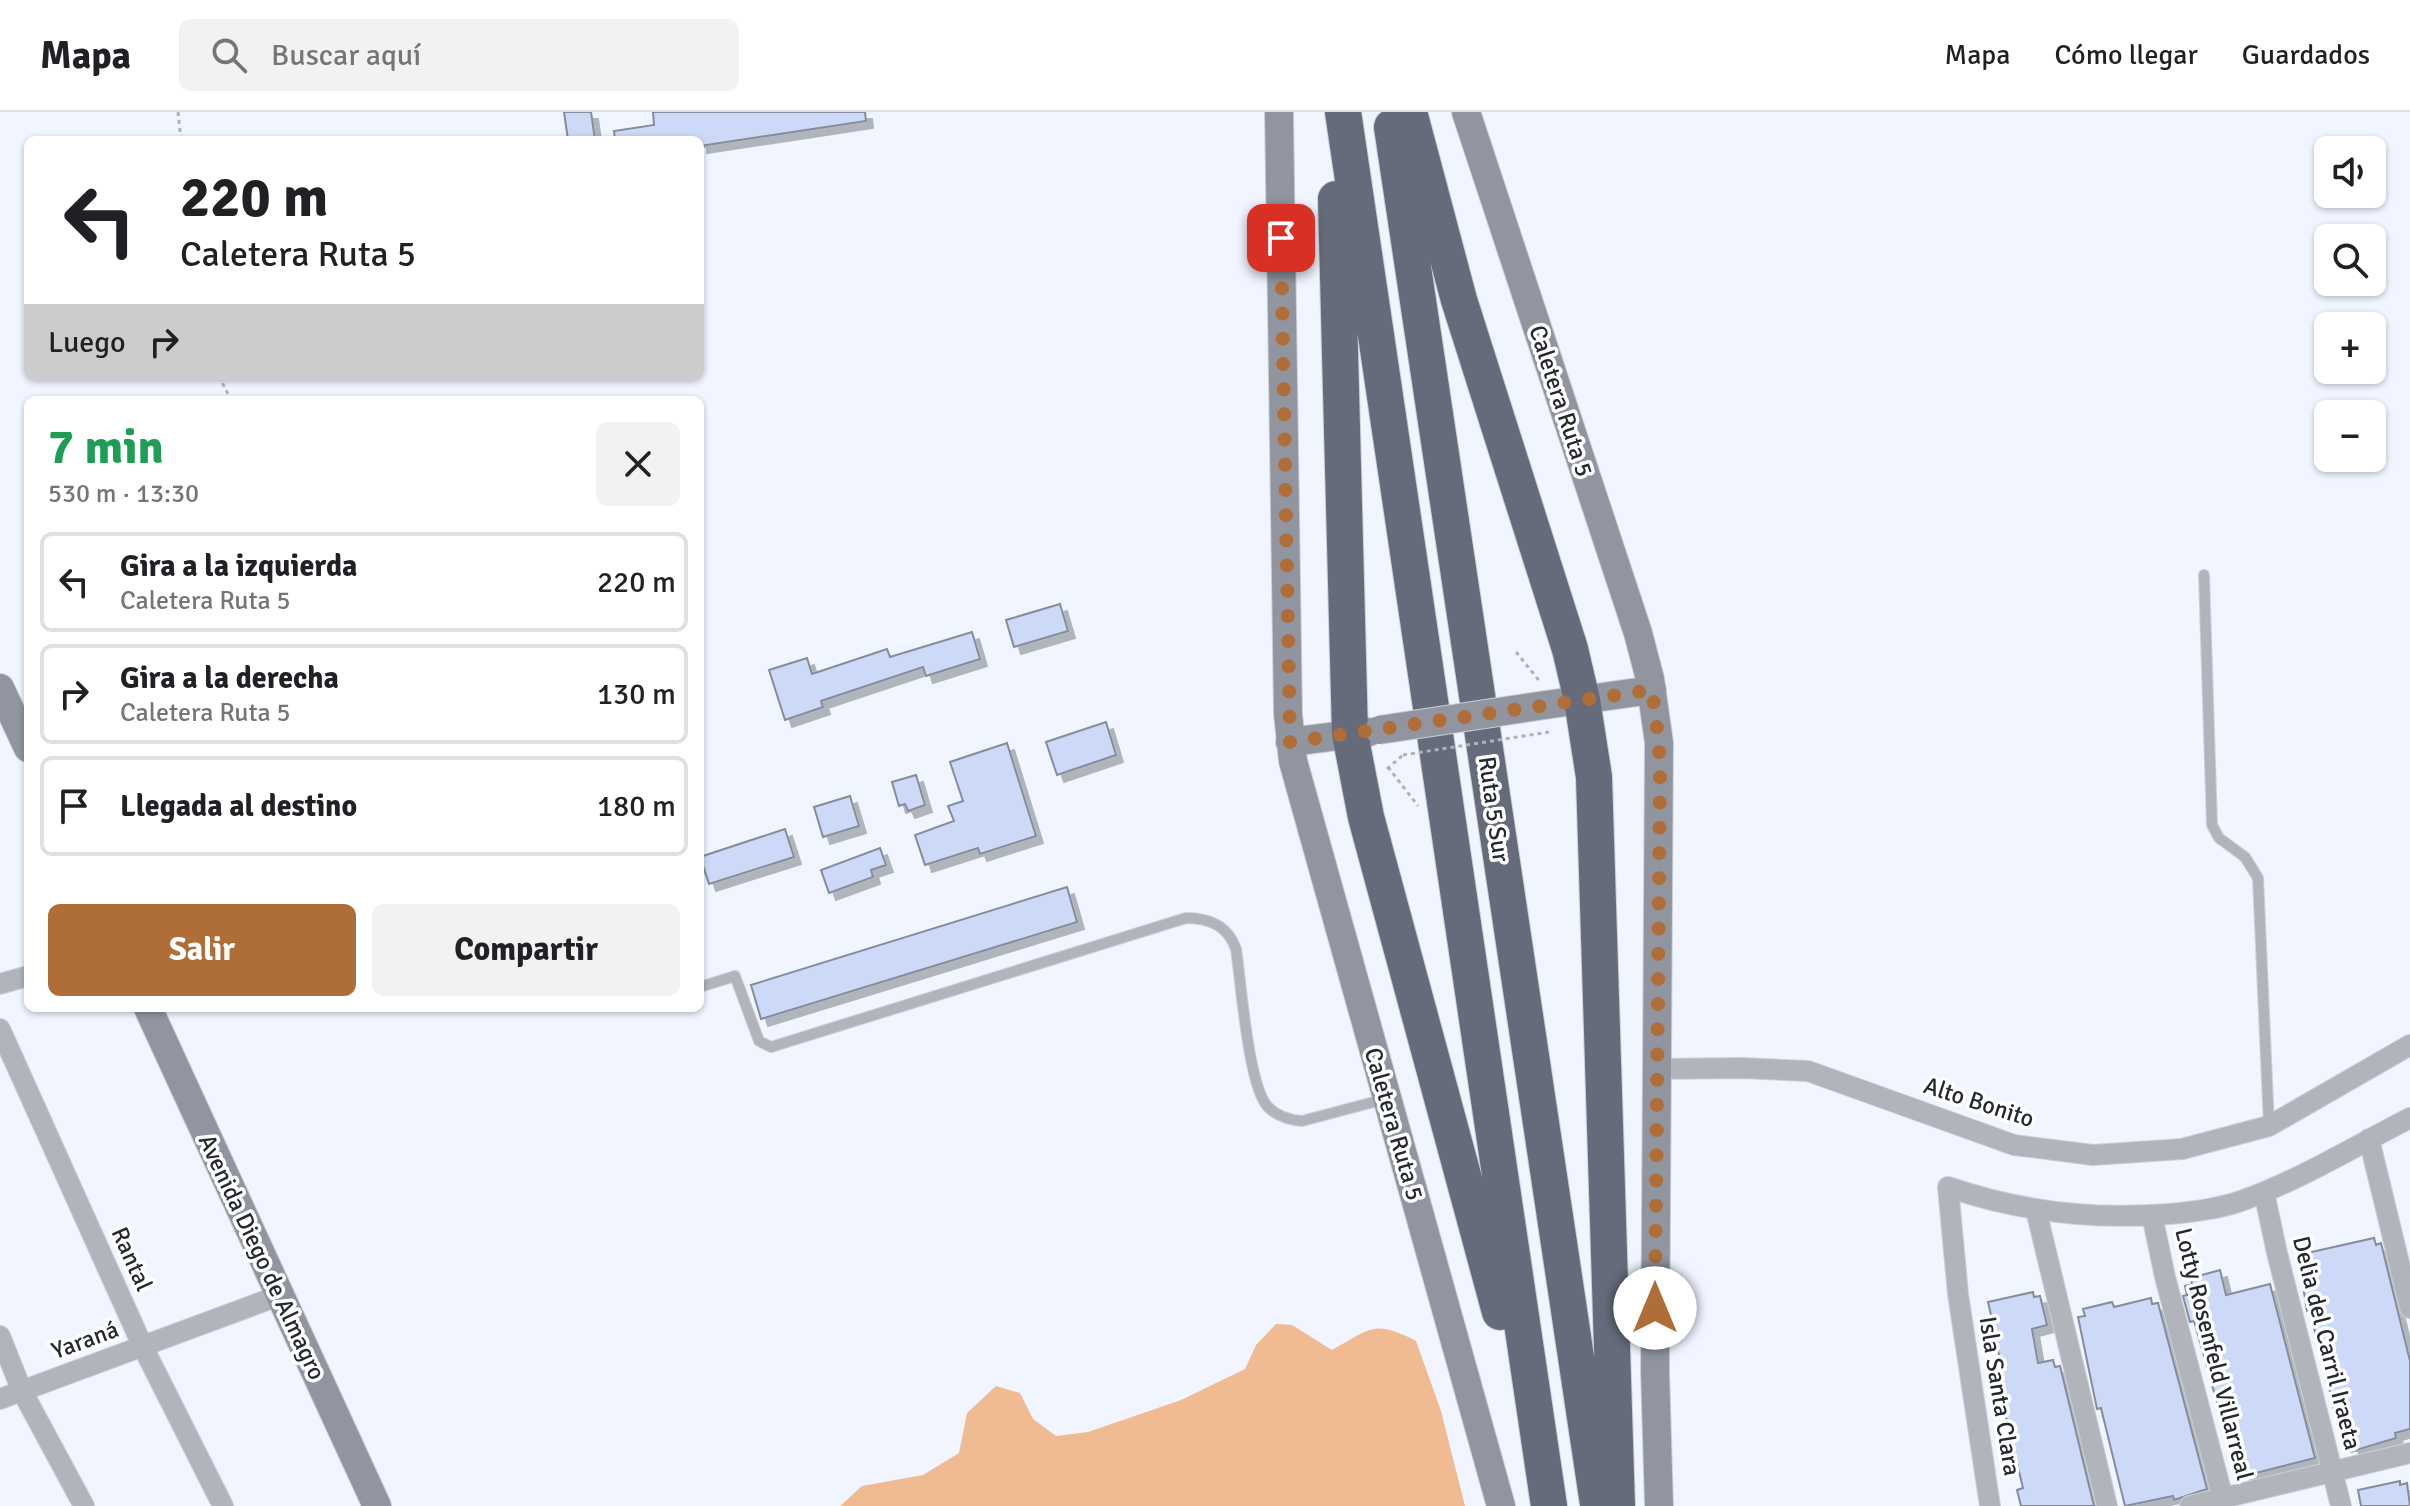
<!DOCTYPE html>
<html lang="es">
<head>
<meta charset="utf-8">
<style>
  body { margin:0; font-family:Signika,sans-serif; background:#f2f2f2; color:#202124; height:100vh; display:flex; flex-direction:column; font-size:30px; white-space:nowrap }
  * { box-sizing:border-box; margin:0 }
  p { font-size:26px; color:#757577 }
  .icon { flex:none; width:44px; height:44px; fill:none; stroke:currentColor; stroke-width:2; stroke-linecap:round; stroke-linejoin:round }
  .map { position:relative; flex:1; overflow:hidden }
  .drawer { position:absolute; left:24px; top:284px; width:680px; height:616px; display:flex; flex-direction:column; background:#fff; border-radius:12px; box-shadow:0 2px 6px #0004 }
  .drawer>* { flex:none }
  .guide { position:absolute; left:24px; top:24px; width:680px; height:244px; border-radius:12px; box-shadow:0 2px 6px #0004; background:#fff; color:#202124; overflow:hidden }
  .controls { position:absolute; left:2314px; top:24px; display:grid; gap:16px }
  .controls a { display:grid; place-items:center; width:72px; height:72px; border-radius:12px; background:#fff; box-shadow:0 2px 6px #0004; font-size:40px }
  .pin { position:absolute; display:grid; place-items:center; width:68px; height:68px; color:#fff; margin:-34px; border-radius:16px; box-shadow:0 4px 12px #0006 }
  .me { position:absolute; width:88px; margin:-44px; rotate:0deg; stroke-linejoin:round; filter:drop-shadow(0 0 6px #0008) }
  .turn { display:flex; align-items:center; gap:28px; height:168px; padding:0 24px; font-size:36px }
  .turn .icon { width:104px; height:104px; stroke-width:2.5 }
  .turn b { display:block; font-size:56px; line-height:68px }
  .then { display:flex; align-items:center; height:76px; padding:0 24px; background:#0003; gap:16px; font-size:30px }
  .round { display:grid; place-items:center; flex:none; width:84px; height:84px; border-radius:12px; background:#f2f2f2 }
  .headline { display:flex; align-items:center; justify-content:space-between; height:136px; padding:0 24px }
  h1 { font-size:48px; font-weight:700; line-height:60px; color:#1e9e55 }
  .cta { display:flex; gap:16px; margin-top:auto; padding:16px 24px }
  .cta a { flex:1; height:92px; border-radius:12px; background:#af6e37; color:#fff; font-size:32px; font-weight:700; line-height:92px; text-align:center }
  .cta a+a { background:#f2f2f2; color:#202124 }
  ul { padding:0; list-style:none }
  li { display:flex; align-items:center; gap:24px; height:100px; margin:0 16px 12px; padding:0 8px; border:4px solid #e0e0e0; border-radius:12px }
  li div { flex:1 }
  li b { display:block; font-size:30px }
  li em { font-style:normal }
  header { display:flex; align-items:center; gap:48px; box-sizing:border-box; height:112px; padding:0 40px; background:#fff; border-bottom:2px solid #e0e0e0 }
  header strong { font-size:38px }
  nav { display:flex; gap:44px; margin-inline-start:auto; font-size:28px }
  .search { width:560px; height:72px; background:#f2f2f2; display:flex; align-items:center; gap:20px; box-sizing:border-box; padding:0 28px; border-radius:12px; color:#757577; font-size:30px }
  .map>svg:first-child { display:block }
</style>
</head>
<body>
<header>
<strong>Mapa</strong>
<div class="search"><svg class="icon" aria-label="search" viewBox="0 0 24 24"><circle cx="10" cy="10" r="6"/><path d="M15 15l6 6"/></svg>Buscar aquí</div>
<nav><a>Mapa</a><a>Cómo llegar</a><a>Guardados</a></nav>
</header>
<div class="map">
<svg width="2410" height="1394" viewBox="0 0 2410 1394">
  <defs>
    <filter id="shadow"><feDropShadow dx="7" dy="7" stdDeviation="0" flood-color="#0004"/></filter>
  </defs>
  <rect width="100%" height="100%" fill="#f0f5ff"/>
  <path fill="#f0bb92" d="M1276 1212 1292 1213 1332 1238C1371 1217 1373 1207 1416 1229L1441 1299 1465 1394H840L862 1374 923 1363 959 1341 967 1301 996 1274 1020 1281 1033 1307 1056 1324 1088 1320 1181 1288 1245 1257 1256 1233Z"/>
  <path fill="#cddaf7" stroke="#858c9b" stroke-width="2" filter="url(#shadow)" d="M564 0H591L595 28H568Z
    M653 0H865L866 9 700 34V28H615L614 19 654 13Z
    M1060 492 1068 519 1014 535 1006 508Z
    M972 520 980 547 926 564 923 555 821 589 823 595 785 608 769 558 807 546 812 562 887 537 890 545Z
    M1106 610 1116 643 1057 663 1046 630Z
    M1007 631 1036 724 980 742 978 736 925 753 915 723 954 709 948 694 963 689 950 650Z
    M916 663 925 693 908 699 905 692 899 694 892 670Z
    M850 684 859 714 823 725 814 695Z
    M785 717 794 745 709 772 700 745Z
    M880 736 886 753 871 758 873 765 829 781 821 758Z
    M1067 775 1077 810 761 907 751 873Z
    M2374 1126 2376 1133 2381 1131 2410 1249V1317L2395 1321 2396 1326 2353 1339 2351 1331 2344 1333 2331 1287 2324 1241H2320L2310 1199H2307L2298 1143Z
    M2220 1158 2226 1183 2270 1172 2315 1346 2244 1364 2242 1356 2236 1358 2194 1209 2190 1210 2183 1184 2187 1183 2185 1174 2192 1172 2191 1166Z
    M2033 1180 2034 1185 2040 1184 2047 1213 2032 1217 2038 1251 2053 1248 2055 1255 2060 1254 2094 1394H2021L2017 1378 2023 1376 1997 1268 2001 1267 1998 1234 1988 1190Z
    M2151 1186 2152 1192 2158 1191 2207 1377 2174 1388 2173 1384 2125 1394 2101 1296 2097 1297 2078 1205 2085 1204 2083 1197 2112 1190 2114 1195Z
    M2400 1369V1373L2407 1371 2410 1394H2361L2358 1378Z"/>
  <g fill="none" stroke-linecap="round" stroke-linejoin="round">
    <defs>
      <path id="lane" d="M2204 463 2212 713 2219 726 2245 745 2258 766 2269 1014
        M700 875 735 864 759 929 771 935 1186 806C1210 806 1228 814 1236 837 1241 869 1248 974 1268 995 1277 1004 1290 1008 1302 1009L1385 987"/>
      <path id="street" d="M0 872 28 864
        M0 917 143 1235 223 1394
        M1657 957 1742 956 1808 959 2014 1033 2093 1043 2182 1037 2269 1014 2410 933
        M2369 1027 2410 1196
        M2264 1080 2277 1141 2341 1394
        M2036 1098 2107 1394
        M2152 1103 2165 1165 2225 1394
        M0 1224 22 1279 84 1394
        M0 1287 278 1184
        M1990 1394 1958 1182 1948 1075C2021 1100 2093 1108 2169 1102 2193 1100 2218 1097 2241 1089 2300 1068 2355 1034 2410 1006
        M2190 1394 2410 1341"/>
      <path id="secondary" d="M1279 0 1288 602 1293 649 1501 1394
        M1466 0 1638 521 1650 567 1659 631 1655 1259 1659 1394
        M0 576 28 636
        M1545 593 1652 578
        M1290 630 1369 620
        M148 896 377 1394"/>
      <path id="highway" d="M1343 0 1549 1394
        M1409 0 1459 188 1570 537 1582 588 1594 665 1617 1394
        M1392 15 1598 1392
        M1336 87 1350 622 1366 705 1500 1200"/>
    </defs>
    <use href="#lane" stroke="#cbd0d9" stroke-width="12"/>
    <use href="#street" stroke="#cbd0d9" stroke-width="22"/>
    <use href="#secondary" stroke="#cbd0d9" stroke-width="30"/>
    <use href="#highway" stroke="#cbd0d9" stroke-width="38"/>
    <path stroke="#aeb2bb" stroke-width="3" stroke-dasharray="4 4" stroke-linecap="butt" d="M178 0 181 28
      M219 264 231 288
      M1516 540 1541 571
      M1388 655 1418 694
      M1387 657 1403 643"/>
    <use href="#lane" stroke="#b1b4bb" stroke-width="10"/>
    <use href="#street" stroke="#b1b4bb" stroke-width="20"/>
    <use href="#secondary" stroke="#90959f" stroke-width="28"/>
    <use href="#highway" stroke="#656b7a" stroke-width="36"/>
    <defs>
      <path id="secondary-bridge" d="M1379 618 1545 593"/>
    </defs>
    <use href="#secondary-bridge" stroke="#cbd0d9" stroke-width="30" stroke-linecap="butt"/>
    <path stroke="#aeb2bb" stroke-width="3" stroke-dasharray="4 4" stroke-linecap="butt" d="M1403 643 1549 620"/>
    <use href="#secondary-bridge" stroke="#90959f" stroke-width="28"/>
  </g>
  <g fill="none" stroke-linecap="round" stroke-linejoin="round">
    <path stroke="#af6e37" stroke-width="14" stroke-dasharray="0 25.2" d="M1281 126 1290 630 1652 578 1659 631 1660 667 1655 1196"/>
  </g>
  <g text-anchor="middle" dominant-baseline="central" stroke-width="7" stroke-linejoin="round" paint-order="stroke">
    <g font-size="24" fill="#25282e" stroke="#fff">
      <text transform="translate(1561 289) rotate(72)">Caletera Ruta 5</text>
      <text transform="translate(1494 697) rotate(82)">Ruta 5 Sur</text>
      <text transform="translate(1979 990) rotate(18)">Alto Bonito</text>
      <text transform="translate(1394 1012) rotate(74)">Caletera Ruta 5</text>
      <text transform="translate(262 1145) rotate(65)">Avenida Diego de Almagro</text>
      <text transform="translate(132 1147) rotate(66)">Rantal</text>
      <text transform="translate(85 1228) rotate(-20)">Yaraná</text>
      <text transform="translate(2327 1231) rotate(76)">Delia del Carril Iraeta</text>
      <text transform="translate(2214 1242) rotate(76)">Lotty Rosenfeld Villarreal</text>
      <text transform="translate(2000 1284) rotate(81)">Isla Santa Clara</text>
    </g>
  </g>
</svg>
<div class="controls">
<a><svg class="icon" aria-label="sound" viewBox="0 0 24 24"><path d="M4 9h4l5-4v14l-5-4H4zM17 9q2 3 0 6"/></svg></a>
<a><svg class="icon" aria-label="search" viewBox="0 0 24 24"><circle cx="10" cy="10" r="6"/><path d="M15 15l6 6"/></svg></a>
<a>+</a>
<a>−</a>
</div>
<div class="pin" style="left:1281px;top:126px;background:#d93025"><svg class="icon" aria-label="arrive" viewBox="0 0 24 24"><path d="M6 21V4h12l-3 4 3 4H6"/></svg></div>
<svg class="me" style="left:1655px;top:1196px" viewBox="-20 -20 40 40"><circle r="19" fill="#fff"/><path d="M0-13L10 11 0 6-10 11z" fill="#af6e37"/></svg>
<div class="guide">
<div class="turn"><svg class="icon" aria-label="left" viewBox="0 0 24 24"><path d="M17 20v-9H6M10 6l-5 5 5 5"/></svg><div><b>220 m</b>Caletera Ruta 5</div></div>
<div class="then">Luego<svg class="icon" aria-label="right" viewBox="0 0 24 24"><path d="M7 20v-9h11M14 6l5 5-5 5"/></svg></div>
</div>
<section class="drawer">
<div class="headline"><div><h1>7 min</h1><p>530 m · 13:30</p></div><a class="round"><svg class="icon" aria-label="close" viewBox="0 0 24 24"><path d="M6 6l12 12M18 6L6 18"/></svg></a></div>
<ul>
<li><svg class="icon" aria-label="left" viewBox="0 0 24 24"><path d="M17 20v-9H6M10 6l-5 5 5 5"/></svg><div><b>Gira a la izquierda</b><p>Caletera Ruta 5</p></div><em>220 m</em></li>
<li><svg class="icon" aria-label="right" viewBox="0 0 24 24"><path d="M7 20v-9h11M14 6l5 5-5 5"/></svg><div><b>Gira a la derecha</b><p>Caletera Ruta 5</p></div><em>130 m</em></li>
<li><svg class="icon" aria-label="arrive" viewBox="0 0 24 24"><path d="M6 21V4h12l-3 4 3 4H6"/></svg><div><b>Llegada al destino</b></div><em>180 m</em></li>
</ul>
<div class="cta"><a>Salir</a><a>Compartir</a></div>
</section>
</div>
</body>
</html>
